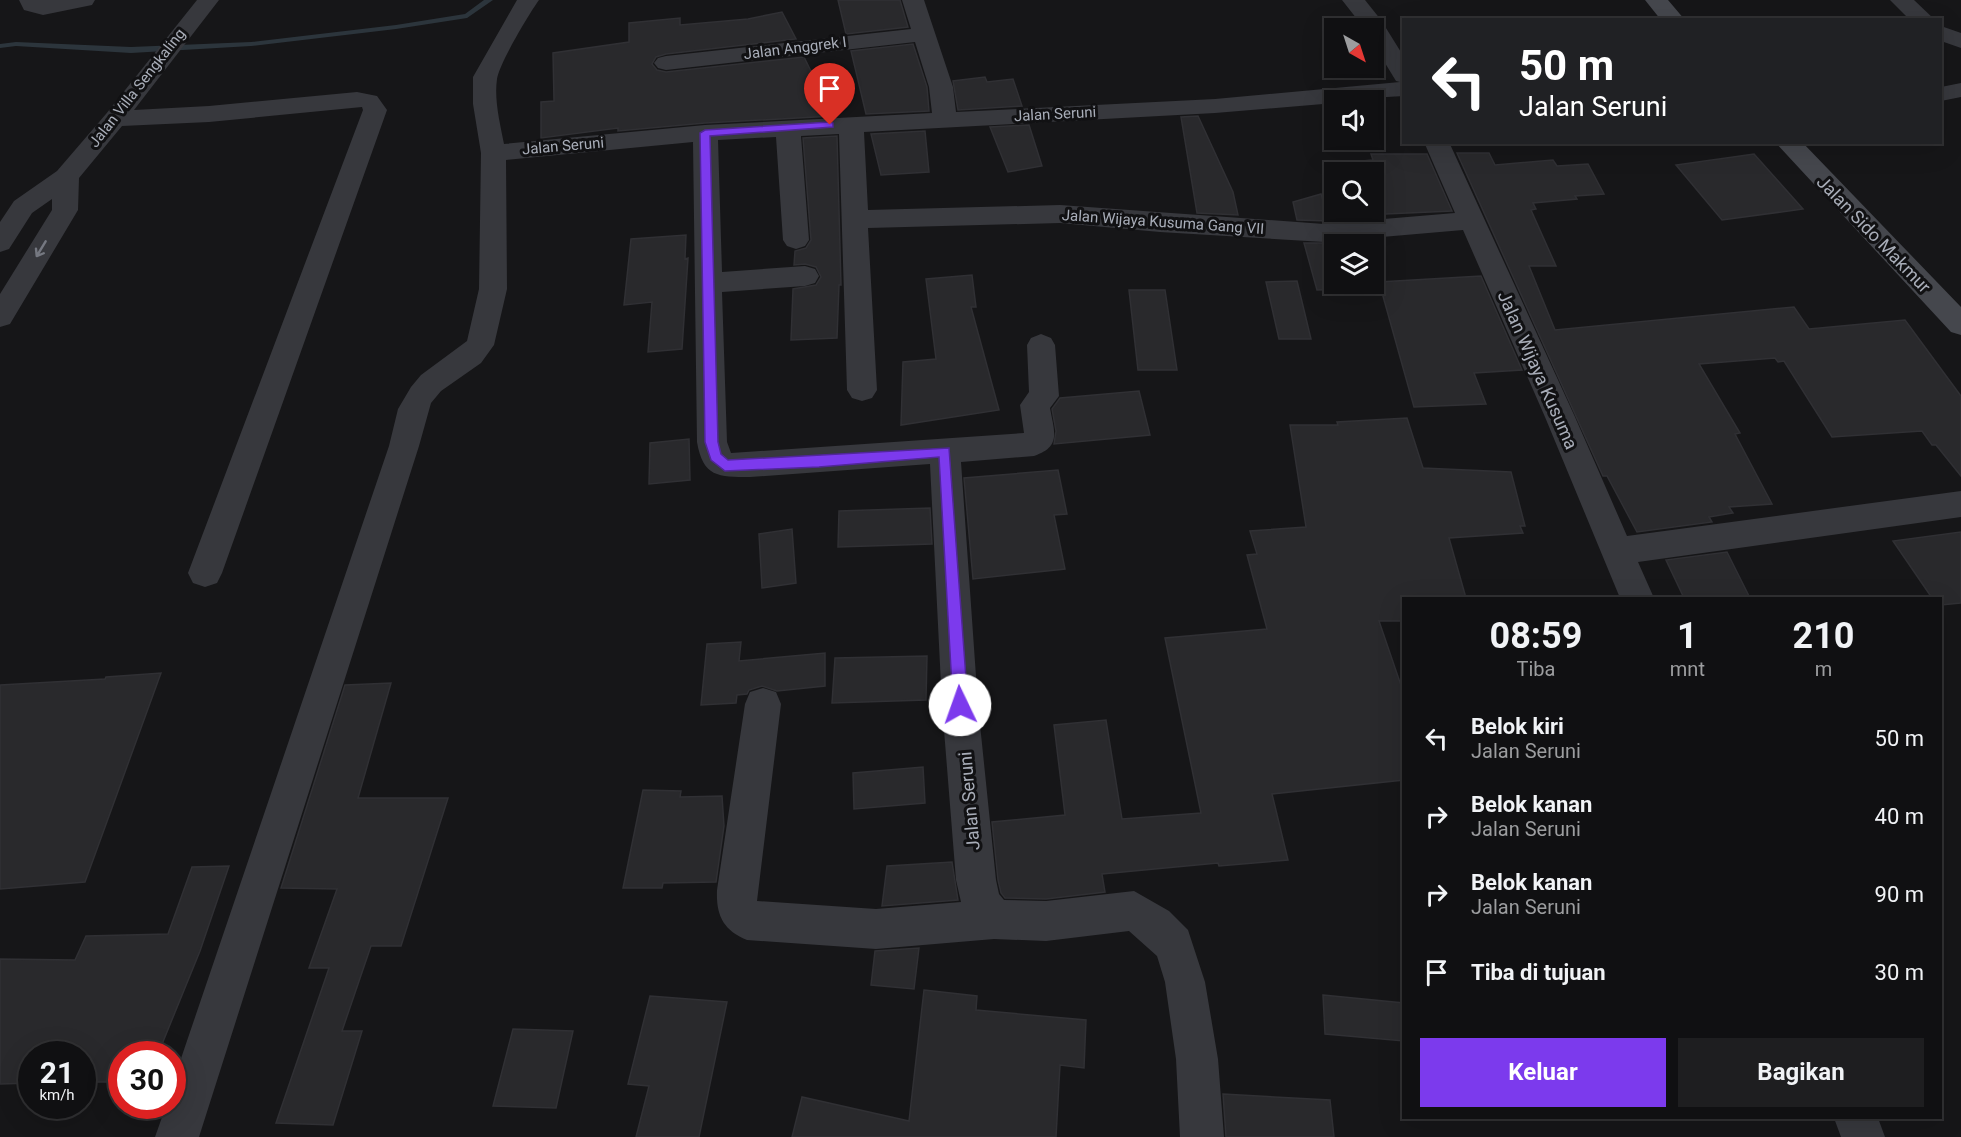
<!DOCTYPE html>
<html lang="id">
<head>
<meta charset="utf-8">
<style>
  body { margin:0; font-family:Roboto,sans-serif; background:#1e1e20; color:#f1f3f6; height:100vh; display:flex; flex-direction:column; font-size:22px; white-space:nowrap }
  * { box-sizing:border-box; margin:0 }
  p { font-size:20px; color:#9c9d9f }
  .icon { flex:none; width:33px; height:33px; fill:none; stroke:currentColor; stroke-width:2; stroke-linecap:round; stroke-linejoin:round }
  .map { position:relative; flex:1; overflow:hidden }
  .panel { position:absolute; left:1402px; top:597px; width:540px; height:522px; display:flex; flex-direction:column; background:#101012; border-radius:0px; box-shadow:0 6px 24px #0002,0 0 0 2px #303032 }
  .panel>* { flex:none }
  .banner { position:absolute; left:1402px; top:18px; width:540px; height:126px; border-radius:0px; box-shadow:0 6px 24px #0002,0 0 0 2px #303032; background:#202124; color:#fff; overflow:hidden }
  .needle { width:39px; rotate:141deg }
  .fabs { position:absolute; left:1324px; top:18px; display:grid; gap:12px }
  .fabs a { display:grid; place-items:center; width:60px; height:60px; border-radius:0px; background:#101012; box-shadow:0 6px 24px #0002,0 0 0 2px #303032; font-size:30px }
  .speed { position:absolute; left:18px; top:1041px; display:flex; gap:12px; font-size:30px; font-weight:700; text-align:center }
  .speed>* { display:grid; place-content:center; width:78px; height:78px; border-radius:50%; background:#101012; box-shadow:0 6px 24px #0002,0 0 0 2px #303032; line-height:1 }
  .speed small { font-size:15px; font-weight:400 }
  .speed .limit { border:9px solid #d22; background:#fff; color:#111 }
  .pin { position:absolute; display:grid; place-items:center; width:51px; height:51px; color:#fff; margin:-62px -26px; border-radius:50% 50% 50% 0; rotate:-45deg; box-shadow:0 0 6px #0007 }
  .pin .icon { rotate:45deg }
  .me { position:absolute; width:66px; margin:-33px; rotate:357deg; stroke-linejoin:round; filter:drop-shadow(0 0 4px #0008) }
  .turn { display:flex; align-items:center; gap:21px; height:126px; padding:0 18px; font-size:27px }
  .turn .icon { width:78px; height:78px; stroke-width:2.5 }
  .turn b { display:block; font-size:42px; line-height:51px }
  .eta { display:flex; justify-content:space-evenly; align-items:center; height:102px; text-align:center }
  .eta b { font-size:36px; font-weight:700; line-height:42px }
  .action { display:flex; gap:12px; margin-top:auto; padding:12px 18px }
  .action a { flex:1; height:69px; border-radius:0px; background:#7c3aed; color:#fff; font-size:24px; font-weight:700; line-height:69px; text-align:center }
  .action a+a { background:#1e1e20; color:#f1f3f6 }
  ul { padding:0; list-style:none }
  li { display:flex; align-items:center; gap:18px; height:78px; padding:0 18px }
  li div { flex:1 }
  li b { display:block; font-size:22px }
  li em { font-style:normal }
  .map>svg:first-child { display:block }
</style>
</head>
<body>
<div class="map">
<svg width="1961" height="1137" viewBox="0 0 1961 1137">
  <rect width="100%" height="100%" fill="#161618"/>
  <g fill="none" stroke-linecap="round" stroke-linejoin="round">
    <path fill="#2c353c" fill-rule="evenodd" d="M484 0H493L467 18 396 29 251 46 131 53 16 46 0 48V44L16 42 131 47 251 42 396 25 465 14Z"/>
  </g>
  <path fill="#29292c" stroke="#303034" stroke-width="1.5" d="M838 0H900L908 27 846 34Z
    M782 12 796 39 666 54 656 57 652 64 657 70 666 72 804 57 833 116 705 123 618 131V128L541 138V102L554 101 553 53 629 42V23L680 18V25L748 19Z
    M913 44 927 87 929 111 866 114 851 51Z
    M985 77 987 82 1013 79 1022 106 958 110 953 81Z
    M1198 116 1233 192 1238 215 1197 213 1181 117Z
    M1029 125 1042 166 1008 172 990 127Z
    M925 131 929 172 881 175 871 134Z
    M837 136 841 285H839L837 338 791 340 793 289 816 285 821 277 816 267 805 264 794 265 795 251 806 248 811 240 803 138Z
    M1457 153H1489L1495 165 1553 160 1557 166 1588 164 1604 194 1575 196 1577 199 1533 203 1536 209 1531 210 1556 266H1529L1555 330 1794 307 1809 329 1905 320 1961 396V476L1936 445H1932L1922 431 1832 437 1784 361 1778 362 1775 358 1699 364 1740 433 1735 434 1772 504 1729 507 1733 513 1709 517 1712 522 1637 532 1607 476H1603Z
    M1371 154H1427L1452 211 1363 215 1362 212H1374V172H1344L1340 163 1373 160Z
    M1754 154 1803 209 1722 220 1676 165Z
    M1321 194 1329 221 1297 220 1293 202Z
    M686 235 685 259 688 258 682 349 648 352 652 302 624 305 631 239Z
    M1304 243H1335V284H1347L1349 289 1317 290Z
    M972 275 976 307H971L999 410 901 425 903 362 936 359 926 279Z
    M1481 276 1522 370 1474 373 1486 404 1414 407 1379 282Z
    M1297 281 1311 339H1279L1266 282Z
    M1129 290H1165L1177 370H1138Z
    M1139 391 1150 435 1054 444 1056 431 1052 409 1060 398Z
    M1407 418 1423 468 1511 472 1525 526H1520L1523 533 1449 538 1466 598H1404V621H1379L1404 694V780L1272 794 1288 860 1219 866 1218 863 1102 874 1105 892 1046 899 1005 898 1001 893 998 880 992 822 1065 815 1054 725 1106 720 1122 819 1201 813 1165 638 1267 629 1247 555 1257 554 1250 531 1306 527 1290 425H1338L1337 422Z
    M689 439 690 480 649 484 650 443Z
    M1058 470 1067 514 1054 515 1065 569 973 579 964 478Z
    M930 508 932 544 838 547 839 511Z
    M792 529 796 583 762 588 759 534Z
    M1961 532V603L1941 605V598H1932L1893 541Z
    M1727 552 1750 598H1684L1666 560Z
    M741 642 739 661 825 653V686L777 691 762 686 749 690 747 694 737 695 736 703 701 705 707 644Z
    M927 656 926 700 832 703 835 658Z
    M161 673 85 882 0 889V685L105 679 106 677Z
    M391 683 358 798H448L401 946H371L342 1031H362L333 1125 276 1123 329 968H309L337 889 281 888 345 685Z
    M923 767 925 803 854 809 853 773Z
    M643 790 681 791 680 797 722 796 724 826 716 882 663 883 662 888H623Z
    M952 862 958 900 882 906 887 866Z
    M229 866 200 951 158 1054H122V1082H82V1054H32V1083L0 1084V959L75 960 86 936 168 934 192 867Z
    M919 948 914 989 871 985 875 951Z
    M924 990 977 996 976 1010 1086 1020 1084 1068 1060 1065 1056 1137H792L802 1097 909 1121Z
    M1323 995 1404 1003V1041L1325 1034Z
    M650 996 727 1002 699 1137H636L649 1086 628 1084Z
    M513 1029 573 1031 556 1108 493 1106Z
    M1223 1094 1330 1100 1334 1137H1226Z"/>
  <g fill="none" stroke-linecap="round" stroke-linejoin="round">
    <path fill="#37383d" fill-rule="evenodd" d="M19 0H95L92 5 43 15 24 10Z
      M197 0H219L134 110 209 106 357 92 377 96 387 110 222 573 217 583 205 587 193 583 188 573 363 110 362 107 209 122 122 126 79 178 78 210 10 324 0 327V294L52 210V199L32 213 9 249 0 252V222L14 201 57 171 106 114Z
      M517 0H539C529 14 499 64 497 79 494 100 500 123 504 144L705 125 932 113 929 87 915 42 666 70 658 68 654 63 658 58 666 56 911 29 902 0H924L953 87 956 112 1215 99 1400 82 1396 81 1374 45V28H1364L1342 0H1365L1381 20 1404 57V96L1335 100V103L1215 113 864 132 868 210 1060 205 1324 224 1455 213 1424 142H1449L1575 417 1627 536 1961 491V517L1638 562 1654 598H1620L1545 417 1463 230 1324 242 1160 232 1060 223 868 228 877 390 872 398 862 401 852 398 847 390 839 134 801 136 809 240 805 246 796 249 787 246 783 240 776 137 718 140 722 272 805 266 815 269 819 276 815 283 805 286 722 292 727 442 731 453 1024 433 1020 405 1029 392 1027 345 1031 338 1041 334 1051 338 1055 345 1059 396 1050 408C1054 431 1062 447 1034 456L961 462 978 705 996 880 999 894 1004 900 1046 901 1134 891 1169 911 1188 930 1205 982 1218 1059 1224 1137H1180L1176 1059 1165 982 1157 956 1129 931 1046 941 994 939 876 949 747 940C723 930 716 915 717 890L745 704 750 692 763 688 776 692 781 704 757 901 876 909 961 902 956 880 942 705 930 464 750 477C718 477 703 477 697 442L693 142 506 160 507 289 494 345 481 363 441 391 431 403 419 446 199 1137H155L166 1106H172V1085L389 446 398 409 411 387 421 375 467 341 479 289 481 153 473 104V77Z
      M1890 0H1914L1935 20H1910Z
      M1941 26 1961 33V48L1941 41Z
      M1961 83V97L1941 101V87Z
      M1834 1118H1878L1885 1137H1841Z"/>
    <path fill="#45474d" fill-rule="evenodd" d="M1645 0H1668L1685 20H1661Z
      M1775 142H1802L1961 307V335L1951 332Z"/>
  </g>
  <defs><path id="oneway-shaft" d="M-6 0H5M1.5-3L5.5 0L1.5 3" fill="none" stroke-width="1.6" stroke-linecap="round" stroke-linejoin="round" transform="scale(1.5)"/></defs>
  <use stroke="#757881" href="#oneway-shaft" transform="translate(41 249) rotate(121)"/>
  <path fill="#7c3aed" stroke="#51269a" stroke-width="1.5" d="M830 122 833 123V127L710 136 718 442 721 454 728 460 949 448 968 705 966 710 960 712 955 710 953 705 939 457 819 467 725 471 711 460 705 442 700 133 705 130Z"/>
  <g text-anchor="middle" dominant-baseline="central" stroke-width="6" stroke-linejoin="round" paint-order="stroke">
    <g font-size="15" fill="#a8adb8" stroke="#111113">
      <text transform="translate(795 48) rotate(-7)">Jalan Anggrek I</text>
      <text transform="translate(137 88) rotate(-52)">Jalan Villa Sengkaling</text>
      <text transform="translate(1055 114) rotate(-3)">Jalan Seruni</text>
      <text transform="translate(563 146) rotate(-5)">Jalan Seruni</text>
      <text transform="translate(1163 222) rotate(4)">Jalan Wijaya Kusuma Gang VII</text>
    </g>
    <g font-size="18" fill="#a8adb8" stroke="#111113">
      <text transform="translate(1874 234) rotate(46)">Jalan Sido Makmur</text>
      <text transform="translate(1538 370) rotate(66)">Jalan Wijaya Kusuma</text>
      <text transform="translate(969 801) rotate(-95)">Jalan Seruni</text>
    </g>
  </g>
</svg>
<div class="fabs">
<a><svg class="needle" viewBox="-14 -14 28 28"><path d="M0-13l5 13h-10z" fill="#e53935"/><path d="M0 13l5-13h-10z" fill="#9c9d9f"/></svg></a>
<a><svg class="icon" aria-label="sound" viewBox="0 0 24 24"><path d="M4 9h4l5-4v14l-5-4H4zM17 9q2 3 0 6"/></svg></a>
<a><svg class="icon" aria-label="search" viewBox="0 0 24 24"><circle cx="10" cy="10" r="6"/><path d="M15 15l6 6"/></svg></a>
<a><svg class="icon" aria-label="layers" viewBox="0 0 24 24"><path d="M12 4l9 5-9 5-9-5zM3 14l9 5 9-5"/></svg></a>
</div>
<div class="speed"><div>21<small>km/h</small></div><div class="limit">30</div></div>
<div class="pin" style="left:830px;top:125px;background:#d93025"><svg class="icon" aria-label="arrive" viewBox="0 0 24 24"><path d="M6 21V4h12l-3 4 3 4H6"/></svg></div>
<svg class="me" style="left:960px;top:705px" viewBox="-20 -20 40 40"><circle r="19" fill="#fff"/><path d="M0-13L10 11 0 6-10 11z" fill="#7c3aed"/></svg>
<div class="banner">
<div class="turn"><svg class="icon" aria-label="left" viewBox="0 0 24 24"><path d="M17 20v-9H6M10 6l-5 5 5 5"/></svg><div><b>50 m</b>Jalan Seruni</div></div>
</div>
<section class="panel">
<div class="eta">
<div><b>08:59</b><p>Tiba</p></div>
<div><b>1</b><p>mnt</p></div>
<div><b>210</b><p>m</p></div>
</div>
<ul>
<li><svg class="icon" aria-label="left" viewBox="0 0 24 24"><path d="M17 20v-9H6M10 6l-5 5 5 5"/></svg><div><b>Belok kiri</b><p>Jalan Seruni</p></div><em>50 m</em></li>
<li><svg class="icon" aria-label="right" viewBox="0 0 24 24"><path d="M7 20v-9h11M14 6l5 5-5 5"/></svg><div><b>Belok kanan</b><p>Jalan Seruni</p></div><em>40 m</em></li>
<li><svg class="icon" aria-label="right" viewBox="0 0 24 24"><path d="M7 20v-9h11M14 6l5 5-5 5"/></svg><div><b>Belok kanan</b><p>Jalan Seruni</p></div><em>90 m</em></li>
<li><svg class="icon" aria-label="arrive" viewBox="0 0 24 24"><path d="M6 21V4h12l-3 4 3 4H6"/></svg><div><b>Tiba di tujuan</b></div><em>30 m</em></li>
</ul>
<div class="action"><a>Keluar</a><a>Bagikan</a></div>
</section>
</div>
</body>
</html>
